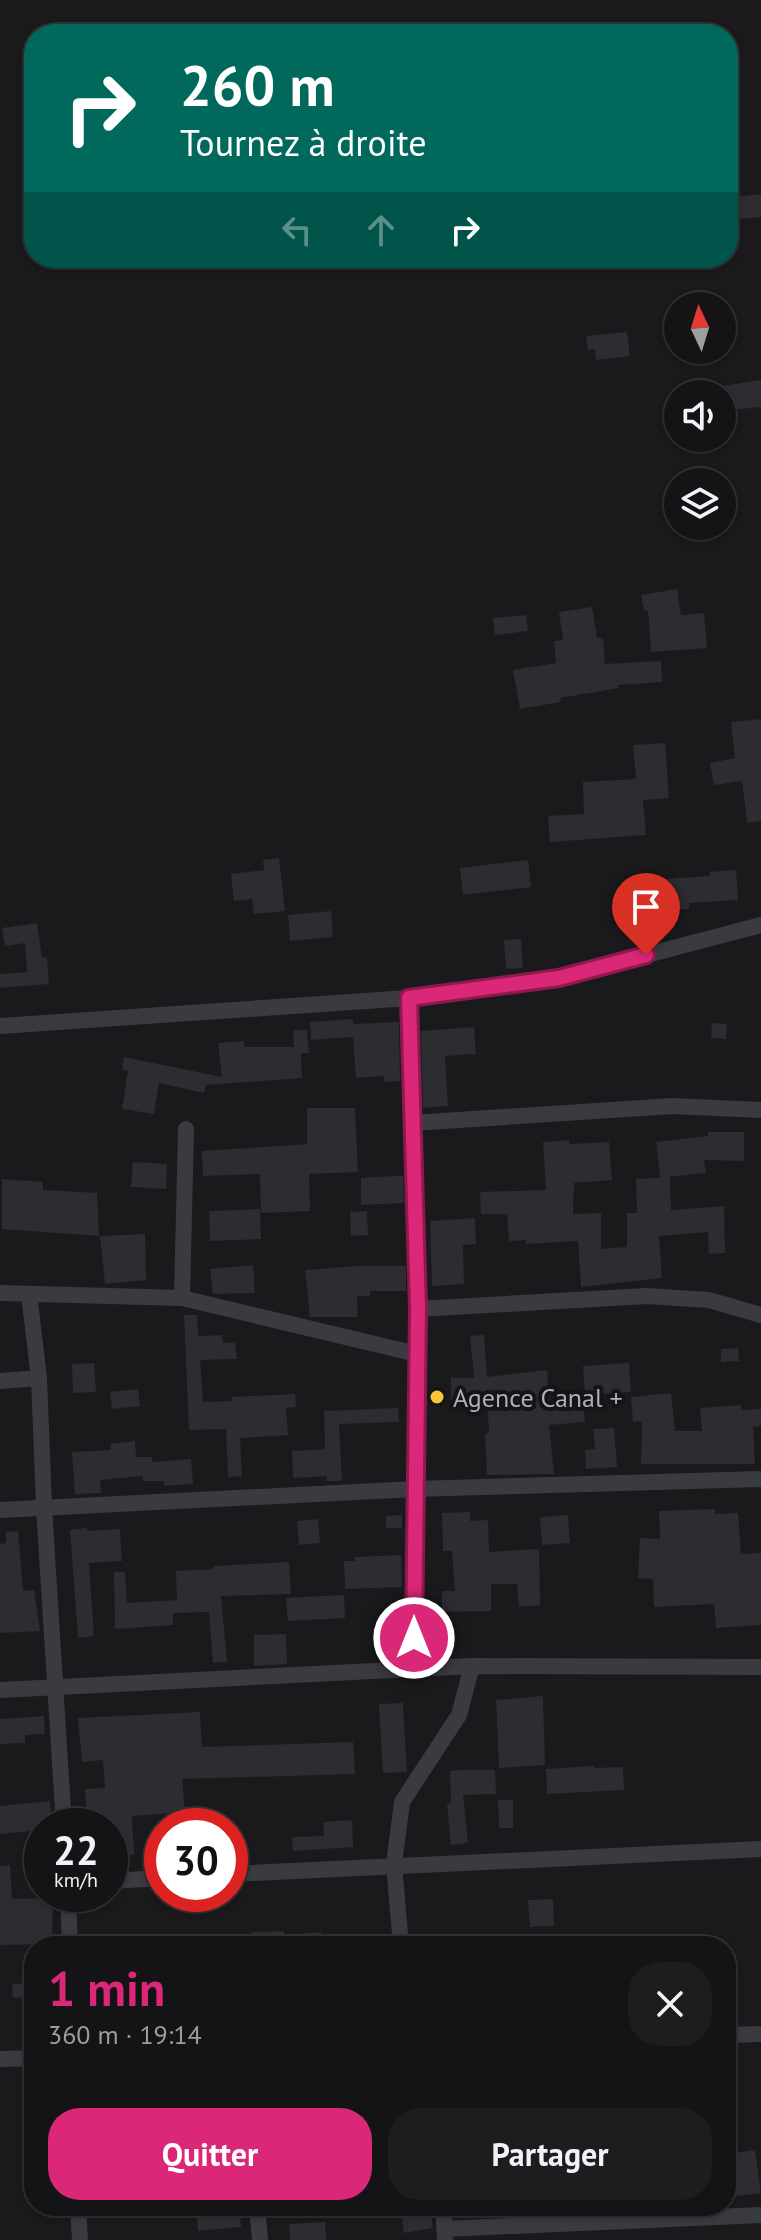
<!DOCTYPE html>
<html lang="fr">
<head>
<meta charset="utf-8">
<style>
  body { margin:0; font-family:"PT Sans",sans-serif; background:#1d1c1e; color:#f1f3f6; height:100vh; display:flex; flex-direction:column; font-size:30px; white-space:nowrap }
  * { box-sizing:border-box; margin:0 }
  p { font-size:26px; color:#9d9ea0 }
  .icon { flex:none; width:44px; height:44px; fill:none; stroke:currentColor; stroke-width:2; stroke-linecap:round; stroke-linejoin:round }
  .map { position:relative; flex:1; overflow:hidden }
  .details { position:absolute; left:24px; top:1936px; width:712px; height:280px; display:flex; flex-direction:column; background:#141315; border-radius:32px; box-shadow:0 2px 6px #0004,0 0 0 2px #333234 }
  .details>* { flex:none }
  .banner { position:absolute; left:24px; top:24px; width:714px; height:244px; border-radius:32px; box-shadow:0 2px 6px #0004,0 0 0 2px #333234; background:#00695c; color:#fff; overflow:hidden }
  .needle { width:52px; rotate:356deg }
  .controls { position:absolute; left:664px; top:292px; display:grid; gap:16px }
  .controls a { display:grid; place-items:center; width:72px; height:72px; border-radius:50%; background:#141315; box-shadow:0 2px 6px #0004,0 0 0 2px #333234; font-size:40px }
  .speed { position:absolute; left:24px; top:1808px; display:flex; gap:16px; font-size:40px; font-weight:700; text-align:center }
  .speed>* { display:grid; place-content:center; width:104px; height:104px; border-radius:50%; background:#141315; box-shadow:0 2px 6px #0004,0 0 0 2px #333234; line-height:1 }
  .speed small { font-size:20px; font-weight:400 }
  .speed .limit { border:12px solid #d22; background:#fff; color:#111 }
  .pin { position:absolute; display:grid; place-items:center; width:68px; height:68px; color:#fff; margin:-82px -34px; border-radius:50% 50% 50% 0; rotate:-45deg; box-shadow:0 0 8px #0007 }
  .pin .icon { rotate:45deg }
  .me { position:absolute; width:88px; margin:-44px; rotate:0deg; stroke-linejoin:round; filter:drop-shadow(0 0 6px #0008) }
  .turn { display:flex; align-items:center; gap:28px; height:168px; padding:0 24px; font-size:36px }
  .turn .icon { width:104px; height:104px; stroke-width:2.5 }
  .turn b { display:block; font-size:56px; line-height:68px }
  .lanes { display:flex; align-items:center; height:76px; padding:0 24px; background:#0003; justify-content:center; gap:40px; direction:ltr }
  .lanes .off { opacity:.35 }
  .round { display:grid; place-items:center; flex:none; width:84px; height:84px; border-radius:32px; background:#1d1c1e }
  .headline { display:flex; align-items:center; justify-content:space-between; height:136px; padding:0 24px }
  h1 { font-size:48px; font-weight:800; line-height:60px; color:#db2777 }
  .cta { display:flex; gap:16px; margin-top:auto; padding:16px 24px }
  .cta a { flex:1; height:92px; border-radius:32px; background:#db2777; color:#fff; font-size:32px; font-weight:800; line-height:92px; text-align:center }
  .cta a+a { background:#1d1c1e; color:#f1f3f6 }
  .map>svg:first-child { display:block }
</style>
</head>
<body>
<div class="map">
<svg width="761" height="2240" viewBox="0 0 761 2240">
  <rect width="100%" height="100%" fill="#1a191c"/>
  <path fill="#2d2c30" d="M761 194V217L739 219 736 197Z
    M627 332 630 356 596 360 595 349 588 350 586 336Z
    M761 380V407L722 411V386Z
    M677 589 681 615 704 613 707 648 651 652 648 610 644 611 641 595Z
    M592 607 597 638H603L605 664 661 661 662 682 618 685V688L560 698 561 702 520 709 513 670 556 663 554 641 563 640 559 612Z
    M526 615 528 631 495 635 493 618Z
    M761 719V821L747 823 742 781 714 785 710 763 735 758 731 722Z
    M665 743 669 798 643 800 646 835 550 842 548 816 584 814 583 782 636 779 633 745Z
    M279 858 285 911 254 914 252 899 234 901 231 874 264 870 263 860Z
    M528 860 531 887 463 895 460 868Z
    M736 870 738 900 689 903V909L668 910 666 879 710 876V872Z
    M331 911 333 937 290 941 288 915Z
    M37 923 42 958 47 957 49 984 0 988V974L27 972 25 943 5 946 2 928Z
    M521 939 523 968 506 969 504 940Z
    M353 1019V1024L399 1022 400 1081 384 1082V1076L356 1078 353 1037 311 1040 310 1022Z
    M712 1023 727 1024 726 1039 711 1038Z
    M474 1027 476 1054 445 1056 448 1106 423 1108 421 1031Z
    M293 1030H307L309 1053H301L302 1078 206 1085 204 1093 159 1083 154 1114 122 1109 128 1071 122 1069 124 1057 222 1077 218 1043 244 1041V1047H294Z
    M307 1108H355L358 1172 309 1174 310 1211 261 1213 260 1174 203 1176 202 1151 307 1144Z
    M708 1132H744V1161L704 1160 706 1173 660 1178 656 1142 708 1136Z
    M569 1140 570 1144 609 1142 612 1180 574 1183 573 1214 601 1213V1249L627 1247V1213H637L636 1179 670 1177 671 1210 724 1206 725 1253 709 1254 708 1232 659 1236 662 1278 581 1287 578 1241 526 1244V1240L509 1241 507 1214H481L480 1192 546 1190 543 1142Z
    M133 1162 167 1164 166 1189 131 1187Z
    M393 1176H403L404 1203 361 1205V1178Z
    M2 1179 43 1182V1190L97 1193 99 1236 2 1229Z
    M260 1209 261 1239 210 1241 209 1211Z
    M367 1211 368 1235 351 1236 350 1212Z
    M475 1218 476 1244 463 1245 464 1284 432 1286 430 1221Z
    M145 1234 146 1280 105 1284 100 1236Z
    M253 1265 255 1293 213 1294 210 1269Z
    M359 1266H406V1291H370V1296H357L358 1317H310L305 1270Z
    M184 1315H197L198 1336 222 1335 223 1343 235 1342 237 1359 200 1360 203 1402 232 1401V1397L295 1394 296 1407 286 1408 288 1435 240 1438 242 1476 228 1477 226 1429 189 1430Z
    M484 1335 487 1377 547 1370 549 1402 583 1400 585 1422 549 1425 554 1474 487 1475 485 1433H489L487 1400H451V1378H474L470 1336Z
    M738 1348 739 1361 721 1362V1349Z
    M94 1363 96 1392 73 1393 72 1364Z
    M629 1363 631 1392 585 1395 583 1366Z
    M138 1389 140 1406 112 1409 110 1392Z
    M671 1393 675 1431H702L700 1408 741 1405V1410L761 1409V1426L753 1427 755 1464H641L642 1421 633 1422 631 1397Z
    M398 1408 399 1422 339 1424 342 1481H327L326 1476 293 1478 292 1451 325 1449 324 1411Z
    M614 1428 617 1467 586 1469 585 1450 595 1449 593 1429Z
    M135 1441 136 1457H152V1462L191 1459 193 1484 164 1486V1481H143V1476L100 1480 101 1493 75 1494 72 1452 111 1450 110 1444Z
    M715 1509V1514L738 1513 741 1554 761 1553V1625L716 1628 714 1604 654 1607 653 1579 638 1578 640 1538 660 1539 659 1511Z
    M470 1512V1521L488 1520 489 1552 539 1549 540 1605 519 1607 517 1584H491V1611L442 1612V1591H455L452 1551H443L442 1513Z
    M402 1515V1528H386V1516Z
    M568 1515 570 1543 542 1545 540 1517Z
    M318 1519 320 1543 299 1545 297 1521Z
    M87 1528V1531L120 1529 122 1561 89 1563 94 1636 78 1638 70 1530Z
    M18 1531 23 1591 34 1590 40 1631 0 1633V1544L6 1543V1532Z
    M401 1555 402 1587 345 1589 344 1561H355V1557Z
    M289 1562 291 1594 221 1596 227 1662 213 1663 209 1612 173 1613V1625L115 1629 114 1572H125L127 1603 177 1600 176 1571 213 1569V1566Z
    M344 1595 345 1618 288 1621 286 1598Z
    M286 1634 287 1664 254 1666V1635Z
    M543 1696 545 1765 499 1768 496 1700Z
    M403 1703 407 1772 383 1773 379 1704Z
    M200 1712 202 1747 353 1742 355 1774 182 1779 185 1812 132 1816 134 1855 110 1856V1817L87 1818 85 1789 105 1788 103 1760 82 1762 78 1718Z
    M44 1716 45 1734 25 1735V1743L0 1744V1719Z
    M594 1766V1768L623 1767 624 1790 547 1794 546 1769Z
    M460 1770H495L496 1794 463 1795 468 1843 451 1845 447 1804 451 1803 450 1771Z
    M498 1800H513V1828H499Z
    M50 1801 52 1826H42V1830L0 1834V1806Z
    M352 1820 353 1847 293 1851 292 1837 324 1836 323 1822Z
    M10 1865 12 1899 53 1898 52 1944 0 1945V1866Z
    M553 1899 554 1926 530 1927 528 1900Z
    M284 1931V1935L321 1932 322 1946H252L251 1932Z
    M34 1983V1997L13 1998 12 1984Z
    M755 2150 761 2193 730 2197 728 2187H726V2154Z
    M196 2206H229V2212H240L241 2227 198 2231Z
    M400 2206H430L433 2228 404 2233Z
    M325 2222 326 2240H290L289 2224Z"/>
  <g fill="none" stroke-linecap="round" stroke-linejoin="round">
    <path stroke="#3a3b41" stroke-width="16" d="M409 998 418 1309 414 1668
      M0 1026 409 998 559 978 761 925
      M413 1123 672 1106 761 1110
      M0 1293 182 1298 417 1354
      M29 1294 39 1378 44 1507 64 1826
      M182 1298 186 1129
      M418 1309 646 1296 709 1300 761 1315
      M0 1381 39 1378
      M0 1510 415 1489 761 1479
      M0 1690 472 1666 761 1667
      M230 1874 761 1849
      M110 1881 162 1878
      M68 1894 70 1946
      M401 1946 394 1864 402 1802 459 1715 472 1666
      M726 2035 761 2034
      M0 2059 34 2058
      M78 2206 80 2240
      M257 2206 260 2240
      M443 2206 445 2240
      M444 2229 761 2215"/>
  </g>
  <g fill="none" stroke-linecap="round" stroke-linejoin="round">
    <defs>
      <path id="route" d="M414 1638 418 1309 409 998 559 978 646 955"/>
    </defs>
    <use href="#route" stroke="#8e194d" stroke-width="20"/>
    <use href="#route" stroke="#db2777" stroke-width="14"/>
  </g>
  <circle fill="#f7c636" stroke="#151417" stroke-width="3" cx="437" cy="1397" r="8"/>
  <g text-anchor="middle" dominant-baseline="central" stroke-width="8" stroke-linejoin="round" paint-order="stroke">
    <g font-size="26" fill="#acafbc" stroke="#151417" text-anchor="start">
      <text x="453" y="1397">Agence Canal +</text>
    </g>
  </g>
</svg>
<div class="controls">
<a><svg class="needle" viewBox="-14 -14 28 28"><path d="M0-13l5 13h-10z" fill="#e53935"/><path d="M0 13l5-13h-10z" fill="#9d9ea0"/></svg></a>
<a><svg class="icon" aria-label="sound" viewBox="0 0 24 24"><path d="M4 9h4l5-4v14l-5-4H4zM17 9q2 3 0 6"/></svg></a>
<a><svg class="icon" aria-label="layers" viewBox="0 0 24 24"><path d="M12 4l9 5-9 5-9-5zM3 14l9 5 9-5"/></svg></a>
</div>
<div class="speed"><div>22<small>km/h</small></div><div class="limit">30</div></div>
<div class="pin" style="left:646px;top:955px;background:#d93025"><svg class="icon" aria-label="arrive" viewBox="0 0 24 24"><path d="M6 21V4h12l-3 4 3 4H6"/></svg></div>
<svg class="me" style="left:414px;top:1638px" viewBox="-20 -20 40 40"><circle r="17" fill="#db2777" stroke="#fff" stroke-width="3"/><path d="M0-11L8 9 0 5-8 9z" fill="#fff"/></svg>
<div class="banner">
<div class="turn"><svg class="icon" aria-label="right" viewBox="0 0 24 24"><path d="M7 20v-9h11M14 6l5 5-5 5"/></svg><div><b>260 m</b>Tournez à droite</div></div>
<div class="lanes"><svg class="icon off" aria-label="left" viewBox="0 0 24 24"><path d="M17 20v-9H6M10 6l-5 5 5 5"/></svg><svg class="icon off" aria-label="ahead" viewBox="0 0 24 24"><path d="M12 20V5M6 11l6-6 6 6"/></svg><svg class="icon" aria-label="right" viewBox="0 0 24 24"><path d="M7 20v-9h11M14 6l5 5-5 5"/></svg></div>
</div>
<section class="details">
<div class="headline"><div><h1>1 min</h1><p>360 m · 19:14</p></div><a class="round"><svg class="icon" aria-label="close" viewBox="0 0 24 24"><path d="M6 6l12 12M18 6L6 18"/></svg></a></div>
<div class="cta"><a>Quitter</a><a>Partager</a></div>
</section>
</div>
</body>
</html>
